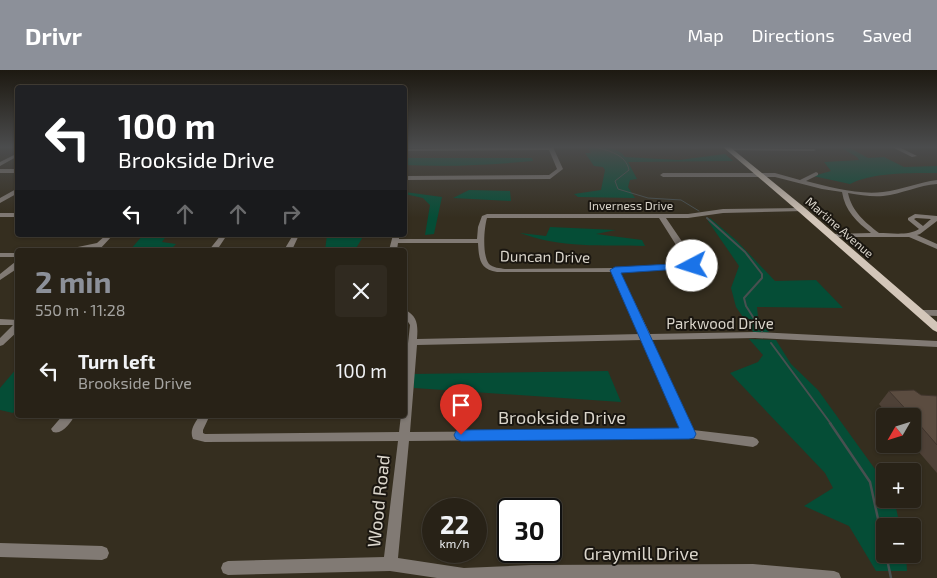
<!DOCTYPE html>
<html lang="en">
<head>
<meta charset="utf-8">
<style>
  body { margin:0; font-family:"Exo 2",sans-serif; background:#302a20; color:#f1f3f6; height:100vh; display:flex; flex-direction:column; font-size:19px; white-space:nowrap }
  * { box-sizing:border-box; margin:0 }
  p { font-size:16px; color:#a5a4a1 }
  .icon { flex:none; width:28px; height:28px; fill:none; stroke:currentColor; stroke-width:2; stroke-linecap:round; stroke-linejoin:round }
  .map { position:relative; flex:1; overflow:hidden }
  .details { position:absolute; left:15px; top:178px; width:392px; height:170px; display:flex; flex-direction:column; background:#282217; border-radius:5px; box-shadow:0 1px 4px #0004,0 0 0 1px #443f36 }
  .details>* { flex:none }
  .top-card { position:absolute; left:15px; top:15px; width:392px; height:152px; border-radius:5px; box-shadow:0 1px 4px #0004,0 0 0 1px #443f36; background:#202124; color:#fff; overflow:hidden }
  .needle { width:32px; rotate:231deg }
  .controls { position:absolute; left:876px; top:338px; display:grid; gap:10px }
  .controls a { display:grid; place-items:center; width:45px; height:45px; border-radius:5px; background:#282217; box-shadow:0 1px 4px #0004,0 0 0 1px #443f36; font-size:25px }
  .speed { position:absolute; left:422px; top:428px; display:flex; gap:10px; font-size:25px; font-weight:700; text-align:center }
  .speed>* { display:grid; place-content:center; width:65px; height:65px; border-radius:50%; background:#282217; box-shadow:0 1px 4px #0004,0 0 0 1px #443f36; line-height:1 }
  .speed small { font-size:12px; font-weight:400 }
  .speed .limit { border:2px solid #111; border-radius:8px; background:#fff; color:#111 }
  .pin { position:absolute; display:grid; place-items:center; width:42px; height:42px; color:#fff; margin:-51px -21px; border-radius:50% 50% 50% 0; rotate:-45deg; box-shadow:0 0 5px #0007 }
  .pin .icon { rotate:45deg }
  .me { position:absolute; width:55px; margin:-28px; rotate:265deg; stroke-linejoin:round; filter:drop-shadow(0 0 4px #0008) }
  .turn { display:flex; align-items:center; gap:18px; height:105px; padding:0 20px; font-size:22px }
  .turn .icon { width:65px; height:65px; stroke-width:2.5 }
  .turn b { display:block; font-size:35px; line-height:42px }
  .lanes { display:flex; align-items:center; height:48px; padding:0 20px; background:#0003; justify-content:center; gap:25px; direction:ltr }
  .lanes .off { opacity:.35 }
  .round { display:grid; place-items:center; flex:none; width:52px; height:52px; border-radius:5px; background:#302a20 }
  .headline { display:flex; align-items:center; justify-content:space-between; height:85px; padding:0 20px }
  h1 { font-size:30px; font-weight:700; line-height:38px; color:#8c9099 }
  ul { padding:0; list-style:none }
  li { display:flex; align-items:center; gap:15px; height:75px; padding:0 20px }
  li div { flex:1 }
  li b { display:block; font-size:19px }
  li em { font-style:normal }
  header { display:flex; align-items:center; gap:30px; box-sizing:border-box; height:70px; padding:0 25px; background:#8c9099; color:#fff }
  header strong { font-size:24px }
  nav { display:flex; gap:28px; margin-inline-start:auto; font-size:18px }
  .map>svg:first-child { display:block }
</style>
</head>
<body>
<header>
<strong>Drivr</strong>
<nav><a>Map</a><a>Directions</a><a>Saved</a></nav>
</header>
<div class="map">
<svg width="937" height="508" viewBox="0 0 937 508">
  <rect width="100%" height="100%" fill="#352e1f"/>
  <path fill="#054d36" d="M587 77C600 77 617 75 625 87L679 90 725 84 733 91 628 92 637 109 630 110 628 117 635 128 578 127 574 124 601 120 605 100 603 97 594 96 585 83H591Z
    M840 77H848L868 88 884 87 904 97 937 96V103C911 103 873 102 850 114L813 106 831 101 824 92 859 90 857 87Z
    M405 88H532L533 91C490 95 448 97 405 95Z
    M469 120 510 121 511 131 453 128Z
    M405 122 442 127 434 164 425 165 430 135 423 128 405 124Z
    M710 148 736 170 775 211 816 210 843 238 757 237 758 247 769 262 754 263 736 237 731 218 739 196 708 151Z
    M550 157 616 160 596 164 642 170 645 176C602 175 560 178 520 163L546 166Z
    M143 165H167L162 172 176 174 170 180H130Z
    M327 165H364L355 180H325Z
    M749 269 776 270 791 294 818 320 885 413V429H894L900 456H885V484H906L907 501H876L849 456 804 436 833 418 825 403 730 303 758 292 763 285Z
    M17 298V338L13 343 0 340V318Z
    M608 301 621 332 414 318V304Z"/>
  <g fill="none" stroke-linecap="round" stroke-linejoin="round">
    <path stroke="#485050" stroke-width="1" d="M594 77C607 80 626 84 629 100L615 111 618 119 648 128 681 130 699 141"/>
    <path stroke="#485050" stroke-width="2" d="M707 148 745 182 762 204V208L744 228 746 236 762 261
      M771 273 831 354"/>
    <path stroke="#485050" stroke-width="2.5" d="M830 353 870 412 885 481
      M886 484 891 508"/>
    <path fill="#817a74" fill-rule="evenodd" d="M553 77 563 99 550 109 405 110V106L549 105 557 99 549 80 405 81V79Z
      M892 77H899L917 86 912 87Z
      M728 78 814 79 816 80 814 81 726 80V78Z
      M18 83V86L0 96V92Z
      M0 99H18V103H0Z
      M816 102 818 103V105L806 111C830 117 858 125 883 122 902 120 919 112 937 110V114C919 115 902 124 883 126 872 127 860 125 848 123 852 142 865 152 879 163 891 163 909 166 919 159L908 150V148L915 144 937 146V151L920 164 917 165 937 174V179L909 167H830V165L832 164 871 163C857 152 845 141 842 122L822 119 775 107H663L660 105 663 103H775L800 110ZM916 148 931 149 923 156 914 149Z
      M18 118V123L0 133V128Z
      M802 138 804 139V141L723 143 688 148H666L696 192 695 198 620 202 650 264 755 262 937 271V277L755 268 652 270 693 360 753 367 757 369 759 372 757 375 753 377 689 368 409 371 398 488 464 498 531 495 753 494 834 501 839 503 841 508H437L390 501 228 505 223 503 221 498 223 493 228 491 384 487 398 371 205 372 193 369C189 360 195 353 200 345H210L203 360V363L205 364 399 362 401 345H405V301L410 255 405 247V240C418 246 418 256 417 269L641 264 612 202H497C480 199 479 190 478 173H398L397 180H389L393 165H399V169H477L478 157 482 146 487 144H688L723 139ZM487 148H659L688 194 615 198 505 199C500 198 493 198 489 194 482 185 484 158 487 148ZM643 270 682 360 410 362 417 275Z
      M0 143H18V147H0Z
      M106 165H113L99 180 93 178 72 180 73 178 97 173Z
      M221 165H227L217 180H209Z
      M293 165H299L292 180H284Z
      M0 183H18V187H0Z
      M15 192H18V198L0 210V204Z
      M920 240H937V246L917 245 916 243Z
      M0 249 18 250V261L3 275 0 276V268L13 255H0Z
      M63 345H75C71 352 63 365 53 362L51 359Z
      M0 473 102 476 107 478 109 483 107 488 102 490 0 487Z"/>
    <path fill="#d3c6b9" fill-rule="evenodd" d="M723 77H730L805 138 937 252V262L933 260 799 142Z"/>
  </g>
  <path fill="#4e4137" d="M690 77H699V79H692Z
    M889 321 921 325 937 326V403L912 374V346H889L879 334Z"/>
  <path fill="#5b4c40" stroke="#40352d" d="M914 320 921 325 937 326V375L912 346 889 321Z"/>
  <linearGradient id="sky" x2="0" y2="1"><stop stop-color="#1d1911"/><stop offset="0.52" stop-color="#4b4c4d"/><stop offset="1" stop-color="#4b4c4d" stop-opacity="0"/></linearGradient>
  <rect width="937" height="148" fill="url(#sky)"/>
  <path fill="#1a73e8" stroke="#114b97" d="M692 193H695V198L621 203 696 364 694 368 689 369 461 371 456 369 454 365 456 361 461 360 679 358 610 200 615 197Z"/>
  <g text-anchor="middle" dominant-baseline="central" stroke-width="4" stroke-linejoin="round" paint-order="stroke">
    <g font-size="12" fill="#dad5cb" stroke="#1a1610">
      <text x="631" y="135">Inverness Drive</text>
      <text transform="translate(840 157) rotate(41)">Martine Avenue</text>
    </g>
    <g font-size="15" fill="#dad5cb" stroke="#1a1610">
      <text transform="translate(545 186) rotate(1)">Duncan Drive</text>
      <text x="720" y="253">Parkwood Drive</text>
    </g>
    <g font-size="18" fill="#dad5cb" stroke="#1a1610">
      <text x="562" y="347">Brookside Drive</text>
      <text transform="translate(378 431) rotate(-84)">Wood Road</text>
      <text x="641" y="483">Graymill Drive</text>
    </g>
  </g>
</svg>
<div class="controls">
<a><svg class="needle" viewBox="-14 -14 28 28"><path d="M0-13l5 13h-10z" fill="#e53935"/><path d="M0 13l5-13h-10z" fill="#a5a4a1"/></svg></a>
<a>+</a>
<a>−</a>
</div>
<div class="speed"><div>22<small>km/h</small></div><div class="limit">30</div></div>
<div class="pin" style="left:461px;top:365px;background:#d93025"><svg class="icon" aria-label="arrive" viewBox="0 0 24 24"><path d="M6 21V4h12l-3 4 3 4H6"/></svg></div>
<svg class="me" style="left:692px;top:196px" viewBox="-20 -20 40 40"><circle r="19" fill="#fff"/><path d="M0-13L10 11 0 6-10 11z" fill="#1a73e8"/></svg>
<div class="top-card">
<div class="turn"><svg class="icon" aria-label="left" viewBox="0 0 24 24"><path d="M17 20v-9H6M10 6l-5 5 5 5"/></svg><div><b>100 m</b>Brookside Drive</div></div>
<div class="lanes"><svg class="icon" aria-label="left" viewBox="0 0 24 24"><path d="M17 20v-9H6M10 6l-5 5 5 5"/></svg><svg class="icon off" aria-label="ahead" viewBox="0 0 24 24"><path d="M12 20V5M6 11l6-6 6 6"/></svg><svg class="icon off" aria-label="ahead" viewBox="0 0 24 24"><path d="M12 20V5M6 11l6-6 6 6"/></svg><svg class="icon off" aria-label="right" viewBox="0 0 24 24"><path d="M7 20v-9h11M14 6l5 5-5 5"/></svg></div>
</div>
<section class="details">
<div class="headline"><div><h1>2 min</h1><p>550 m · 11:28</p></div><a class="round"><svg class="icon" aria-label="close" viewBox="0 0 24 24"><path d="M6 6l12 12M18 6L6 18"/></svg></a></div>
<ul>
<li><svg class="icon" aria-label="left" viewBox="0 0 24 24"><path d="M17 20v-9H6M10 6l-5 5 5 5"/></svg><div><b>Turn left</b><p>Brookside Drive</p></div><em>100 m</em></li>
</ul>
</section>
</div>
</body>
</html>
